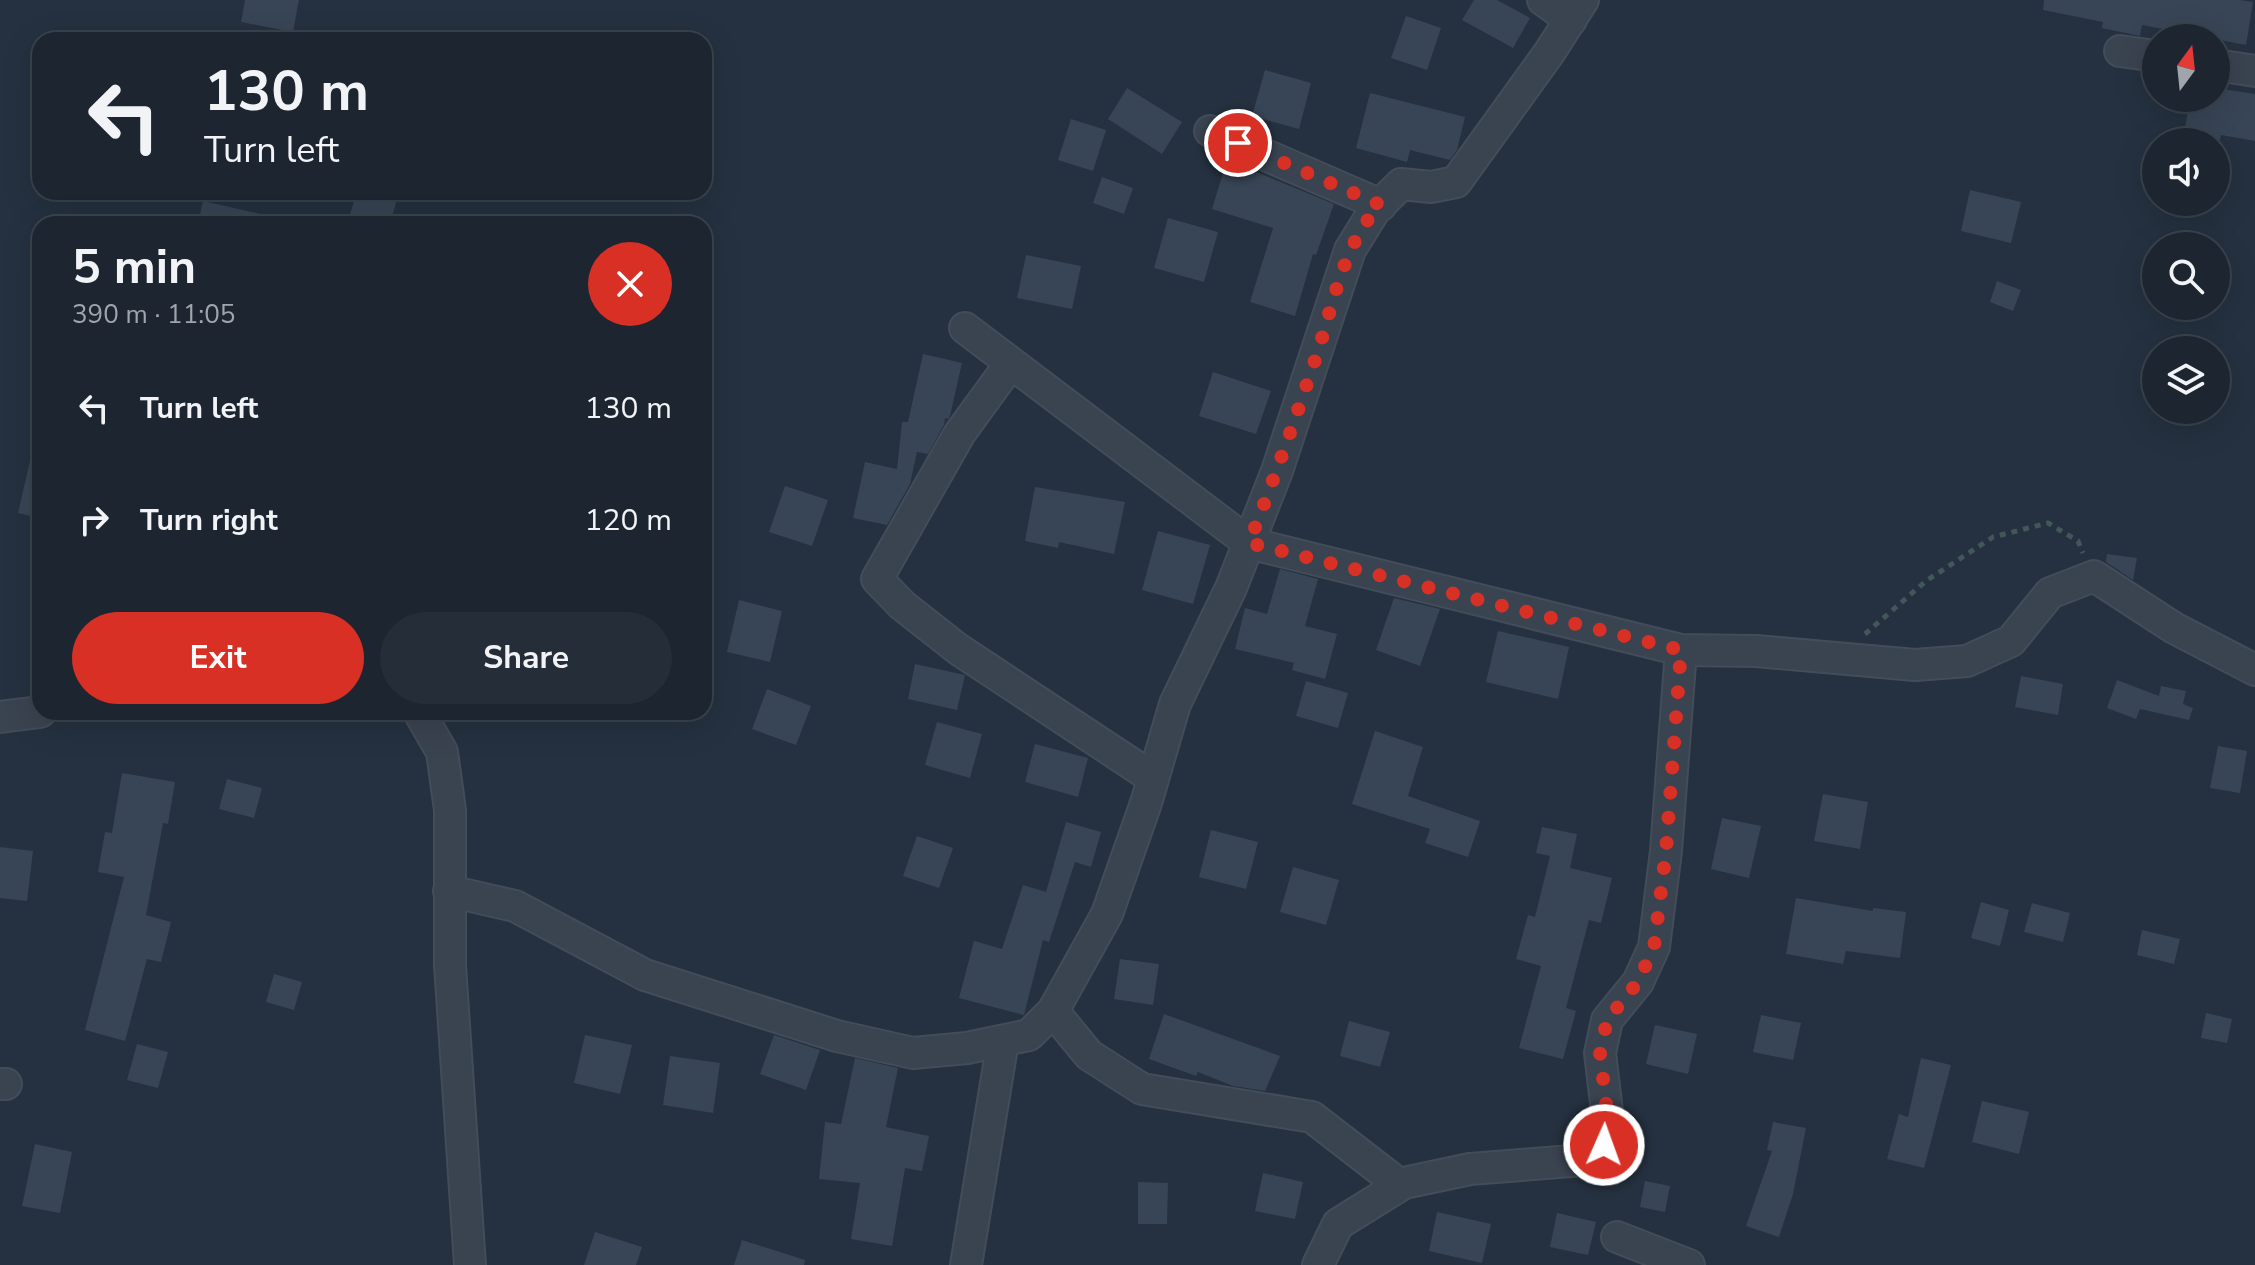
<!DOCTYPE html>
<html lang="en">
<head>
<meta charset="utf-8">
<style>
  body { margin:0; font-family:"Nunito Sans",sans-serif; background:#252d38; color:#f1f3f6; height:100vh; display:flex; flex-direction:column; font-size:30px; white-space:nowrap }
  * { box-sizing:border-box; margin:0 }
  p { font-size:26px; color:#a0a5ab }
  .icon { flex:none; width:44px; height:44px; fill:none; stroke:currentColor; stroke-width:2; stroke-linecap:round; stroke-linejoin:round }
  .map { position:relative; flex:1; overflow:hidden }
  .side { position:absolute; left:32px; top:216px; width:680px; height:504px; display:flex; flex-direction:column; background:#1c2530; border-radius:24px; box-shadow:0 8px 32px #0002,0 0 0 2px #3a424c }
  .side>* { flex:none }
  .top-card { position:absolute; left:32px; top:32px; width:680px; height:168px; border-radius:24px; box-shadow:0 8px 32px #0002,0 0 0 2px #3a424c; background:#1c2530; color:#f1f3f6; overflow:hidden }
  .needle { width:52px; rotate:15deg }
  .controls { position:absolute; left:2142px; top:24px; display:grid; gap:16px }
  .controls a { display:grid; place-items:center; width:88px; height:88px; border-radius:50%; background:#1c2530; box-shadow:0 8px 32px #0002,0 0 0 2px #3a424c; font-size:40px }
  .pin { position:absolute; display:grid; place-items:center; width:68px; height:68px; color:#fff; margin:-34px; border:4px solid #fff; border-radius:50%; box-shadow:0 2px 8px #0007 }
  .me { position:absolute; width:88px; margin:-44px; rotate:2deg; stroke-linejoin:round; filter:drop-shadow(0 0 6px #0008) }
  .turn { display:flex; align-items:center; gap:28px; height:168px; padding:0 40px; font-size:36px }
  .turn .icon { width:104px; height:104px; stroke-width:2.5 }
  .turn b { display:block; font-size:56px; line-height:68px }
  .round { display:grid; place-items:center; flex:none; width:84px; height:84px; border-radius:42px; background:#252d38 }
  .summary { display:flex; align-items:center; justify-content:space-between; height:136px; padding:0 40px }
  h1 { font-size:48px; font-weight:700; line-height:60px }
  .primary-button { display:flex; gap:16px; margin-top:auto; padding:16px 40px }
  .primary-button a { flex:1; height:92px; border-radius:48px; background:#d93025; color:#fff; font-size:32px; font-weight:700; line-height:92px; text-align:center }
  .primary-button a+a { background:#252d38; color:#f1f3f6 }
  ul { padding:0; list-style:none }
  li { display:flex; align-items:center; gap:24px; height:112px; padding:0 40px }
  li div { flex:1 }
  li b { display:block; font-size:30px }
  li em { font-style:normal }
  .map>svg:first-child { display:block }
</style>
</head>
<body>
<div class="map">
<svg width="2255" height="1265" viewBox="0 0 2255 1265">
  <rect width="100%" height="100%" fill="#253140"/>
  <path fill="#384556" d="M245 0H299L293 32 241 22Z
    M1474 0H1497L1530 18 1513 48 1462 20Z
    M2044 0H2240L2253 2 2246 45 2142 25 2140 36 2102 28 2103 22 2043 10Z
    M1406 16 1441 28 1427 70 1391 58Z
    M1265 70 1311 83 1299 129 1252 116Z
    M1127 88 1182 122 1162 154 1108 119Z
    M2216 88 2255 94V141L2221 135 2220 140 2184 134 2190 98H2216Z
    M1370 93 1465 117 1457 150 1450 160 1410 150 1407 162 1356 148Z
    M1071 119 1106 130 1093 171 1058 160Z
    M1227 160 1334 204 1316 255 1313 254 1295 316 1250 302 1273 228 1212 209Z
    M1102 177 1133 188 1124 214 1093 203Z
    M1970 190 2021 202 2011 243 1961 231Z
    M357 192H399L390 224H347Z
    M203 201 265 215 264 224H198Z
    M1168 218 1218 232 1204 282 1154 268Z
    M1026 255 1081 266 1072 309 1017 298Z
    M1997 281 2021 290 2013 311 1990 302Z
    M923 354 962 363 950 416 948 419 945 418 944 425 928 454 917 452 910 484 887 525 853 518 865 462 897 469 902 422H908Z
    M1213 372 1271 391 1256 434 1199 416Z
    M32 452 40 453V518L18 513Z
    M785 486 828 500 812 546 769 532Z
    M1035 487 1125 502 1114 554 1059 542 1058 548 1025 541Z
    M1158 531 1210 545 1193 604 1142 590Z
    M2107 554 2137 558 2133 580 2106 562Z
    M1280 569 1318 579 1305 626 1337 634 1325 679 1292 670 1294 663 1235 649 1245 608 1267 614Z
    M1394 598 1440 609 1420 666 1376 650Z
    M739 600 782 611 770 662 727 652Z
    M1498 631 1569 647 1558 699 1486 682Z
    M915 664 965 675 957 710 908 699Z
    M2021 676 2063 684 2058 715 2015 707Z
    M2117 680 2159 696 2161 686 2186 691 2183 704 2193 708 2189 720 2140 709 2136 719 2107 708Z
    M1306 681 1348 693 1338 728 1296 716Z
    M767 689 811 706 796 745 752 729Z
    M937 722 982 734 970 778 925 765Z
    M1375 731 1423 747 1408 796 1480 821 1468 857 1425 843 1430 829 1352 804Z
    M1035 744 1088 758 1078 797 1025 782Z
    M2218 746 2247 751 2240 793 2210 788Z
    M122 773 175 782 168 824 163 823 146 915 171 922 161 962 147 959 125 1041 85 1030 124 877 98 872 105 832 112 833Z
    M227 779 262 788 254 818 219 809Z
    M1823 794 1868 802 1860 849 1814 841Z
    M1722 818 1761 826 1749 878 1711 869Z
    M1066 822 1101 832 1091 867 1075 862 1049 942 1043 940 1024 1015 959 998 974 941 1002 949 1023 885 1046 892Z
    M1542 827 1577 834 1570 868 1612 878 1601 923 1589 920 1566 1008 1576 1011 1563 1059 1519 1048 1541 966 1516 959 1528 915 1535 917 1550 856 1536 853Z
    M1211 830 1258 842 1246 889 1199 877Z
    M917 836 953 848 939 888 903 876Z
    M0 847 33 851 27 901 0 898Z
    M1293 867 1339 880 1326 925 1280 912Z
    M1796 898 1873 911V908L1906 912 1900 958 1846 951 1843 964 1786 954Z
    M1981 902 2009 910 2000 946 1971 938Z
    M2032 903 2070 913 2063 942 2024 932Z
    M2142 930 2180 939 2174 964 2137 955Z
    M1120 959 1159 964 1153 1005 1114 999Z
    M274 974 302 982 294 1010 266 1002Z
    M2206 1013 2232 1019 2227 1043 2201 1038Z
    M1164 1014 1280 1056 1265 1091 1233 1086 1198 1072 1196 1076 1149 1059Z
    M1761 1015 1801 1023 1793 1060 1753 1052Z
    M1349 1021 1390 1032 1380 1067 1340 1056Z
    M1655 1025 1697 1034 1688 1074 1646 1064Z
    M585 1035 632 1045 620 1094 574 1083Z
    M774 1035 820 1050 806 1090 760 1074Z
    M137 1044 168 1052 158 1088 127 1080Z
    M670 1056 720 1063 713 1113 663 1105Z
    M855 1058 898 1068 886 1127 929 1136 922 1171 905 1168 892 1246 851 1239 860 1183 819 1179 825 1122 841 1124Z
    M1921 1058 1951 1065 1924 1168 1887 1159 1899 1114 1908 1117Z
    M1982 1101 2029 1112 2019 1154 1972 1142Z
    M1773 1122 1806 1128 1793 1194 1779 1237 1746 1226 1772 1151 1767 1150Z
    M35 1144 72 1152 60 1213 22 1206Z
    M1263 1173 1303 1182 1295 1219 1255 1211Z
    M1645 1181 1670 1186 1665 1212 1640 1207Z
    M1138 1182 1168 1183 1167 1224H1138Z
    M1437 1212 1491 1224 1482 1263 1429 1251Z
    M1557 1213 1596 1222 1588 1255 1550 1247Z
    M595 1232 642 1247 636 1265H584Z
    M742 1240 805 1260 804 1265H734Z"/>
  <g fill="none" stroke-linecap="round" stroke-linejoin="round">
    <defs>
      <path id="minor" d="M1543 0 1571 20
        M2120 51 2156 56
        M2216 65 2255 71
        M1210 131 1381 205
        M965 328 1249 543 1681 650
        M1011 363 960 433 877 579 902 605 958 649 1153 778
        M419 712 442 752 450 810V965L470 1265
        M0 717 40 712
        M449 891 515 906 645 975 837 1036 913 1053 967 1048 1029 1035 1053 1011
        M0 1084H6
        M1400 1185 1312 1117 1142 1089 1089 1055 1053 1011 1107 914 1146 803 1175 704 1231 588 1277 471 1350 250 1374 211 1401 184 1431 187 1456 182 1549 53 1583 0
        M1617 1237 1689 1265
        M966 1265 1003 1041
        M1318 1265 1338 1224 1404 1183 1470 1169 1584 1160 1604 1145 1608 1120 1600 1053 1607 1020 1638 982 1654 947 1666 851 1681 650 1756 651 1915 665 1967 661 2011 641 2050 593 2094 576 2174 628 2255 670"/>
    </defs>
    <use href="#minor" stroke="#434c59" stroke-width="34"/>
    <path stroke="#415759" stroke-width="5" stroke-dasharray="6 6" stroke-linecap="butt" d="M1865 634 1926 581 1993 537 2048 523 2078 541 2083 553"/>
    <use href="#minor" stroke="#3a4350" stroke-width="30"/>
  </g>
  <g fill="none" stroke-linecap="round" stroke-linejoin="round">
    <path stroke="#d93025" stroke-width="14" stroke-dasharray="0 25.2" d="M1238 143 1381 205C1344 239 1332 310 1316 357 1295 420 1273 482 1249 543L1681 650 1666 851 1654 947 1638 982 1607 1020 1600 1053 1608 1120 1604 1145"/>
  </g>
</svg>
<div class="controls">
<a><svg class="needle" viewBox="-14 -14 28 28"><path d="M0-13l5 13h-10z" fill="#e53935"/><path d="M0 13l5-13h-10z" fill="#a0a5ab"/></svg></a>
<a><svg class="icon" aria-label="sound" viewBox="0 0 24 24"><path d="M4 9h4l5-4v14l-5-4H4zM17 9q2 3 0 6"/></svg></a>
<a><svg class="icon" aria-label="search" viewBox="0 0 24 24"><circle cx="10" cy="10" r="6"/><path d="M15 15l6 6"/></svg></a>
<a><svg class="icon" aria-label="layers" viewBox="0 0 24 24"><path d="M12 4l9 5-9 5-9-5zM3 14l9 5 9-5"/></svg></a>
</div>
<div class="pin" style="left:1238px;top:143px;background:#d93025"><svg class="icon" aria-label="arrive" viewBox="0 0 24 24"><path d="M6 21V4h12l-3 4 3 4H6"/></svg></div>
<svg class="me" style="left:1604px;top:1145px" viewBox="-20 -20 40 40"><circle r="17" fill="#d93025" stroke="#fff" stroke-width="3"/><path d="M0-11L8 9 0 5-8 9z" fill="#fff"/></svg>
<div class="top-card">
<div class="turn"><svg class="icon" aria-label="left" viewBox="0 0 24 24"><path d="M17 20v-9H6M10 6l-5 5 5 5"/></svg><div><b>130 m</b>Turn left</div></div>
</div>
<section class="side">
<div class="summary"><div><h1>5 min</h1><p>390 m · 11:05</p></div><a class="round" style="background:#d93025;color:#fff"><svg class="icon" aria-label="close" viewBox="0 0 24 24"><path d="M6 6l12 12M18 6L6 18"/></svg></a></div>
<ul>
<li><svg class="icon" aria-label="left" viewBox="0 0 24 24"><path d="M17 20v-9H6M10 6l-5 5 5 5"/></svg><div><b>Turn left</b></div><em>130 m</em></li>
<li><svg class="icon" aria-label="right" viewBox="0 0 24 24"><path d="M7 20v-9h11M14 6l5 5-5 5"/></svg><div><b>Turn right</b></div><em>120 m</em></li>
</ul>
<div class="primary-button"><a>Exit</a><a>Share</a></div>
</section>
</div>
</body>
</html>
